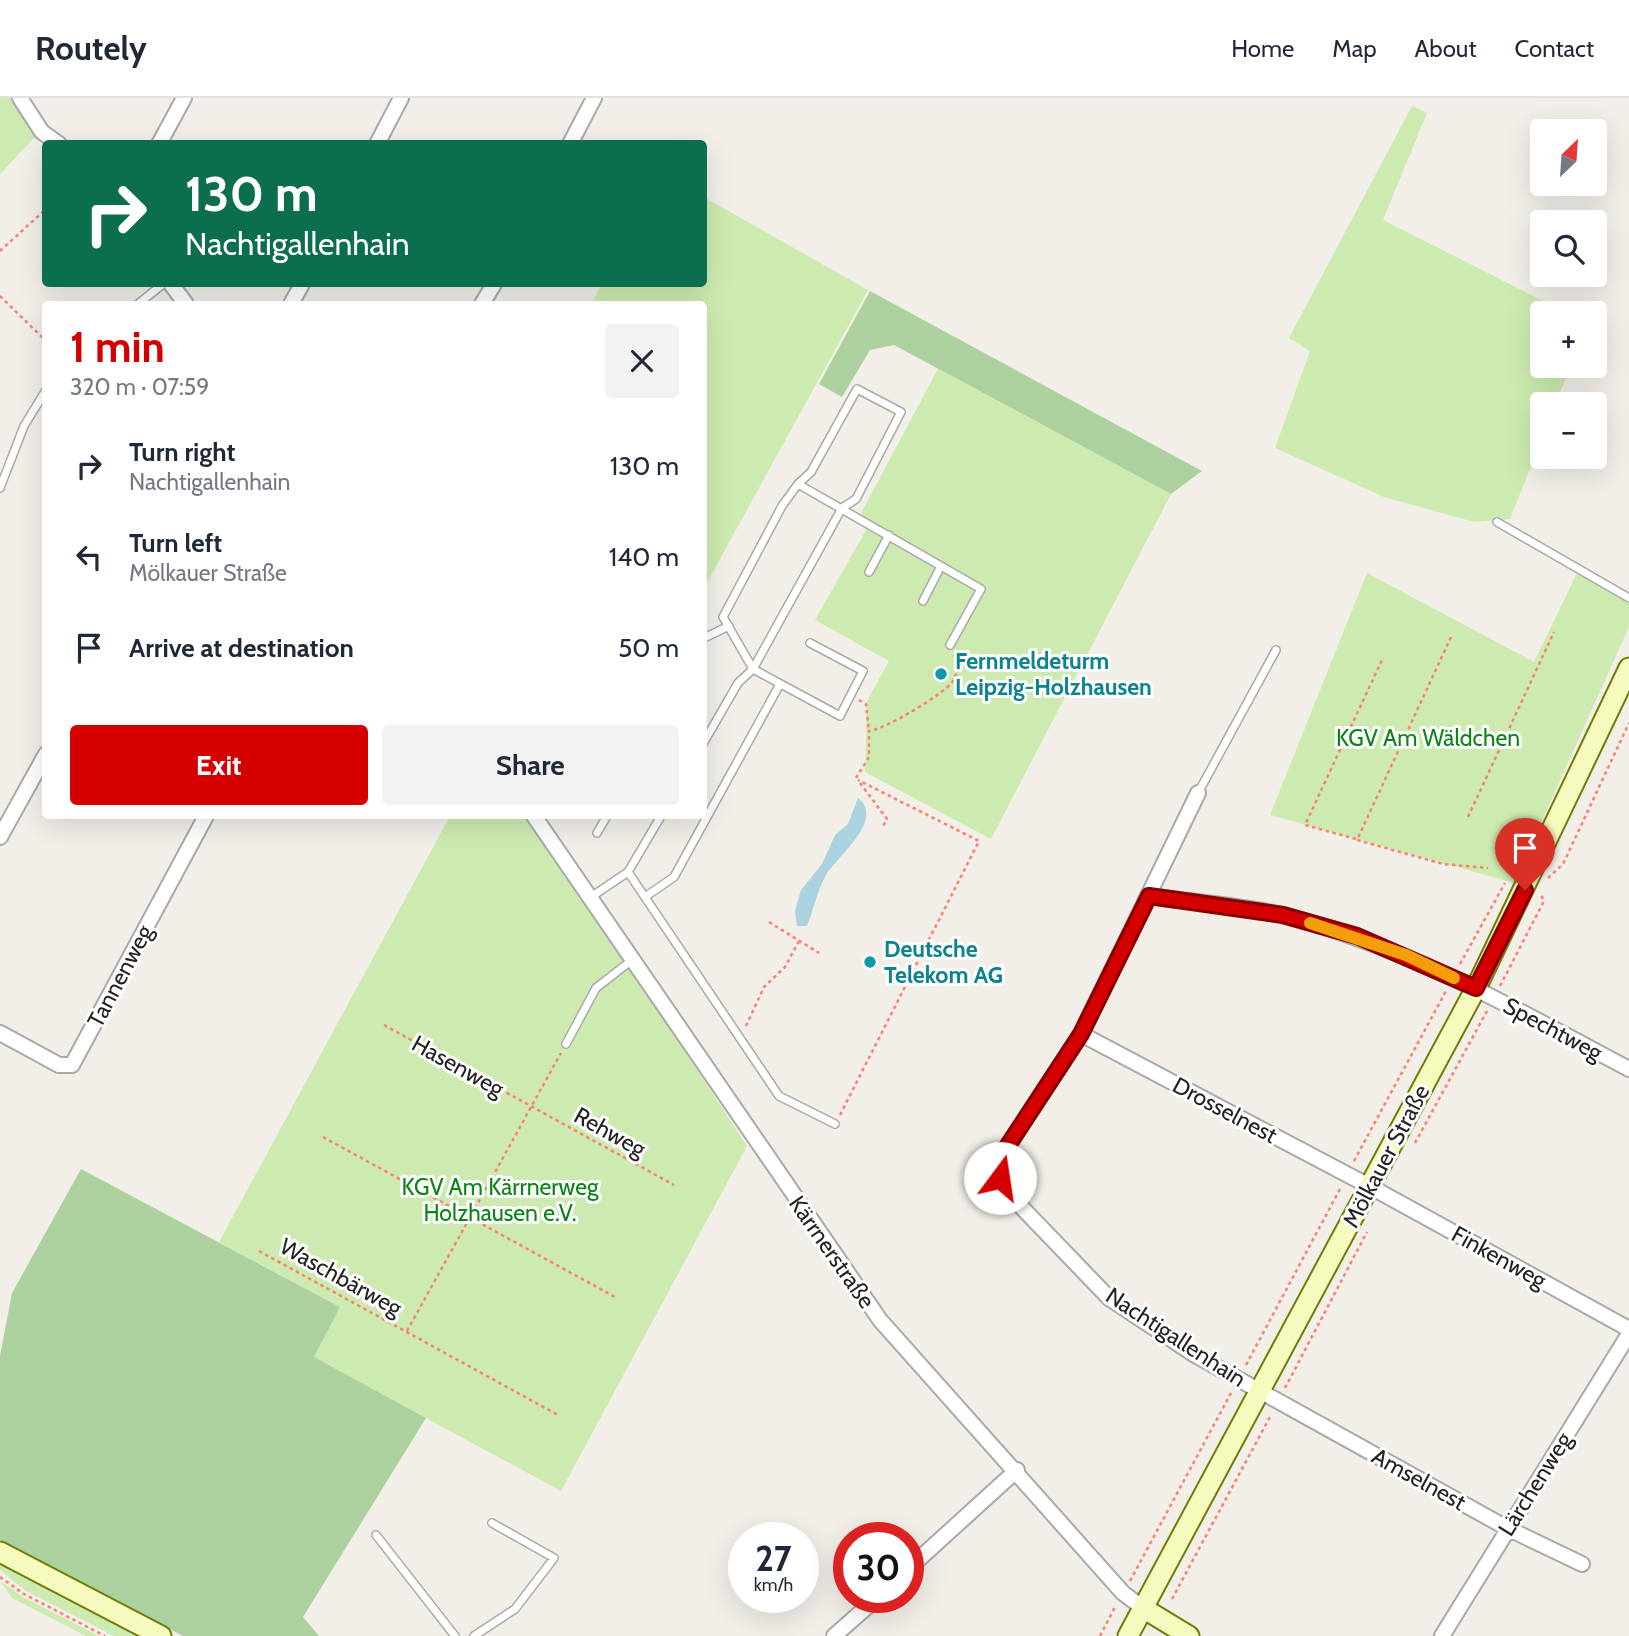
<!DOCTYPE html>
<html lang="en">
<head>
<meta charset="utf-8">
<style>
  body { margin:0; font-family:Cabin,sans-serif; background:#f2f2f3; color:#1f2937; height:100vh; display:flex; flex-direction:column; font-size:26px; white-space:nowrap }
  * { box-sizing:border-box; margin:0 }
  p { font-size:23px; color:#747a83 }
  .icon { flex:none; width:38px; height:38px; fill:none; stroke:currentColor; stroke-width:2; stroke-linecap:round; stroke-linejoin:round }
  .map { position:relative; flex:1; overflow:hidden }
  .sheet { position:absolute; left:42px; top:203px; width:665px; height:518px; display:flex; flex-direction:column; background:#fff; border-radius:7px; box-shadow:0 7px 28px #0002 }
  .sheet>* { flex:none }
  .hud { position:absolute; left:42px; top:42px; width:665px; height:147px; border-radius:7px; box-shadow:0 7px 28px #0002; background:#0b6e4f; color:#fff; overflow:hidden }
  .needle { width:46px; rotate:25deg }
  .tools { position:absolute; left:1530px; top:21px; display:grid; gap:14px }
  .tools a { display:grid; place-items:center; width:77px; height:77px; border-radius:7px; background:#fff; box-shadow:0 7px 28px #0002; font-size:35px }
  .speed { position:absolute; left:728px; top:1424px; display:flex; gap:14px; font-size:35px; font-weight:700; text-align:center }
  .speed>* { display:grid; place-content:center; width:91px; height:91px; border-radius:50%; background:#fff; box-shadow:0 7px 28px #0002; line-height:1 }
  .speed small { font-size:18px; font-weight:400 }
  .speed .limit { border:10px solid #d22; background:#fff; color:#111 }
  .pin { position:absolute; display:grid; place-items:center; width:60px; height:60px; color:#fff; margin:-72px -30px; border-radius:50% 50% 50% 0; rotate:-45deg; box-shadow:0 0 7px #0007 }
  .pin .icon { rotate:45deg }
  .me { position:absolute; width:77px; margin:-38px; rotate:14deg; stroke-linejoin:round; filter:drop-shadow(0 0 5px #0008) }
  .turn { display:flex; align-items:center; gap:24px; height:147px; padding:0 28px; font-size:32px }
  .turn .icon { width:91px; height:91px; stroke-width:2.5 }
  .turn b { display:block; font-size:49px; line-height:60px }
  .round { display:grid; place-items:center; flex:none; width:74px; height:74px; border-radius:7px; background:#f2f2f3 }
  .head { display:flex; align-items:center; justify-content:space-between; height:119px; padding:0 28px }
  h1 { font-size:42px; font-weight:700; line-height:52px; color:#d40000 }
  .cta { display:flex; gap:14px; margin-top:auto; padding:14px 28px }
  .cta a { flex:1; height:80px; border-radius:7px; background:#d40000; color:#fff; font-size:28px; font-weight:700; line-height:80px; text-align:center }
  .cta a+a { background:#f2f2f3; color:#1f2937 }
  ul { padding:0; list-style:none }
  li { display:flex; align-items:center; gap:21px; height:91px; padding:0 28px }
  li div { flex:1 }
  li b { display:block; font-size:26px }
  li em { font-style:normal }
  header { display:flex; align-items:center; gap:42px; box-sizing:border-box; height:98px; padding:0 35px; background:#fff; border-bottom:2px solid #e0e1e3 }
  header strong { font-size:33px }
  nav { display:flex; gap:38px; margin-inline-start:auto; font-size:24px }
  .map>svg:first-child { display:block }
</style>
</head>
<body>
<header>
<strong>Routely</strong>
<nav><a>Home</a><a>Map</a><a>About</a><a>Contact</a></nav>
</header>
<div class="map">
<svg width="1629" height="1538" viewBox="0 0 1629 1538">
  <rect width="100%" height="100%" fill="#f2efe9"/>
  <path fill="#cdebb0" d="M0 0H12L35 39 0 76Z
    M1412 8 1427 15 1383 122 1567 215H1542V268H1571L1555 306H1542V341L1510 421 1474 424 1384 399 1275 350 1310 253 1289 240Z
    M704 99 868 192 704 490V206H591L602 186H704Z
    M938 271 1171 396 991 741 865 674 867 603 889 563 815 522 869 427 861 415Z
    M1579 471 1629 500V529L1514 785 1270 717 1367 475 1534 564Z
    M450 718H523L561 769 560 773 563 767 747 1048 561 1393 313 1259 340 1209 219 1144Z
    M0 1464 144 1538H114L26 1493 0 1472Z
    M0 1483 23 1499 99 1538H86L12 1500Z"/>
  <path fill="#add19e" d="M870 193 1202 373 1171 396 894 247 870 252 842 299 819 286Z
    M81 1071 340 1209 314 1259 426 1320 303 1519 319 1538H183L0 1442V1258L12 1195Z"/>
  <path fill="#aad3df" d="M858 700C886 721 836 760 826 777 817 793 814 811 807 828H797L795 813 801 792 822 766 835 737 848 726Z"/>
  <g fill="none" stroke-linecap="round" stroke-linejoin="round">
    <defs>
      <path id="lane" d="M138 206 163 186
        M798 386 981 491 950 547
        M0 390 24 328 46 292
        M1497 424 1629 500
        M869 474 889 437
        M923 503 941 468
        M704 540 729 528
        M704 644 738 585 753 571 842 410 856 401 901 314 857 291 811 374 798 386 782 408 723 519 753 571 840 618 863 573 810 545
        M1198 695 1276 552
        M597 735 607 718
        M628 774 779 998 835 1026
        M591 799 628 774 661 718
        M645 799 674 779 780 586
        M566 946 596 890 632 862
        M376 1437 455 1538
        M474 1538 515 1511 554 1460 492 1425"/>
      <path id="street" d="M20 0 42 34 59 46
        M159 46 184 0
        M377 46 401 0
        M570 46 594 0
        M171 186 186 206
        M291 206 302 186
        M482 206 494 186
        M1198 695 1081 936 1005 1052 1000 1080 1005 1092 1109 1200 1195 1257 1507 1430 1582 1466
        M534 718 880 1222 1123 1495 1143 1510
        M0 739 46 656
        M1149 798C1194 805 1242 807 1286 818 1409 850 1518 912 1629 971
        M0 935 59 967H72L206 718
        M1081 936 1369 1088 1629 1231
        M908 1471 1017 1372
        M834 1538 877 1500
        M1442 1538 1629 1236"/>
      <path id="secondary" d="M0 1454 161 1538
        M1143 1510 1189 1538
        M1128 1538 1476 890 1629 570"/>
    </defs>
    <use href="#lane" stroke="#a9a9a9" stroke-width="10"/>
    <use href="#street" stroke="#a9a9a9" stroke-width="18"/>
    <use href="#secondary" stroke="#707d05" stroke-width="23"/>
    <path stroke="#fa8072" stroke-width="2.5" stroke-dasharray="3.5 3.5" stroke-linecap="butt" d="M0 153 46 111
      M0 198 46 243
      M1451 539 1357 742 1443 766 1488 770
      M859 602 866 606 869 633
      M856 680 869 659V633C884 632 946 595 953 583 959 573 957 567 954 557
      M860 685 887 721 882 730
      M1468 719 1554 534
      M1356 741 1305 727 1382 562
      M1548 780 1563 766 1629 625
      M769 824 819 855
      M1460 866 1505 785
      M1500 888 1544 803 1540 795
      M384 927 674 1087
      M746 928 764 889 785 869 799 843
      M840 1017 979 743 858 682
      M323 1039 615 1199
      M1415 1045 1487 913
      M1354 1063 1446 893
      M259 1153 558 1317
      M407 1233 561 955
      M1246 1267 1340 1091
      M1285 1290 1367 1134
      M0 1479 24 1496 105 1538
      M1130 1483 1231 1295
      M1172 1501 1271 1317
      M1100 1538 1116 1507"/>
    <use href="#lane" stroke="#fff" stroke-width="7"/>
    <use href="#street" stroke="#fff" stroke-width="14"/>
    <use href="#secondary" stroke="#f7fabf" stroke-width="19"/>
  </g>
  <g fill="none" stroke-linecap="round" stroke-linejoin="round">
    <defs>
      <path id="route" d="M1000 1080 1005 1052 1081 936 1149 798 1283 817 1357 838 1476 890 1525 792"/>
    </defs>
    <use href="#route" stroke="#8a0000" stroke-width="18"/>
    <use href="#route" stroke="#d40000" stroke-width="12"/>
    <path stroke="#f59e0b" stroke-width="12" d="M1310 825 1406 857 1454 880"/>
  </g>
  <g fill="#0f9aa8" stroke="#fff" stroke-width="2.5">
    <circle cx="941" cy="576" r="7"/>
    <circle cx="870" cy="864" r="7"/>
  </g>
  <g text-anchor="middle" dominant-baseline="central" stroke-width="6" stroke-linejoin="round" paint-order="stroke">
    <g font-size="23" font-weight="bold" fill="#0d838f" stroke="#fff" text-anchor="start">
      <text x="955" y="563">Fernmeldeturm<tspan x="955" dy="26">Leipzig-Holzhausen</tspan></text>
      <text x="884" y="851">Deutsche<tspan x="884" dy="26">Telekom AG</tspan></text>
    </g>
    <g font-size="23" fill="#0c8416" stroke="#fff">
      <text x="1428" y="640">KGV Am Wäldchen</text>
      <text x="500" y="1089">KGV Am Kärrnerweg<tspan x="500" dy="26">Holzhausen e.V.</tspan></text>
    </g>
    <g font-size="23" fill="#222" stroke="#fff">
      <text transform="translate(120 878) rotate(-62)">Tannenweg</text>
      <text transform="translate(1553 931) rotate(28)">Spechtweg</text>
      <text transform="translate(458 968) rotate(29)">Hasenweg</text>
      <text transform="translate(1225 1012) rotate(28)">Drosselnest</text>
      <text transform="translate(610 1034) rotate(29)">Rehweg</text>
      <text transform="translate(1386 1058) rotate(-62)">Mölkauer Straße</text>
      <text transform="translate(832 1154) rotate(55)">Kärrnerstraße</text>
      <text transform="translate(1499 1159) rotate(29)">Finkenweg</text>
      <text transform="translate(341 1179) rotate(29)">Waschbärweg</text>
      <text transform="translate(1176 1239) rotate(33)">Nachtigallenhain</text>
      <text transform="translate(1419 1381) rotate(29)">Amselnest</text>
      <text transform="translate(1535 1386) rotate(-58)">Lärchenweg</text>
    </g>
  </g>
</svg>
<div class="tools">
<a><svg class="needle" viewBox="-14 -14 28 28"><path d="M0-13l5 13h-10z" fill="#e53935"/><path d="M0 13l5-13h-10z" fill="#747a83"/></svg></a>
<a><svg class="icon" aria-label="search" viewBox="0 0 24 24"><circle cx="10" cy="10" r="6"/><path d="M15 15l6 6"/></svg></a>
<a>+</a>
<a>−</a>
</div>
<div class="speed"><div>27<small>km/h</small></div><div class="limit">30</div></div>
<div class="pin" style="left:1525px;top:792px;background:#d93025"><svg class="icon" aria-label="arrive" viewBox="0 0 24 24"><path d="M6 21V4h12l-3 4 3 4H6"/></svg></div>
<svg class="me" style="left:1000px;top:1080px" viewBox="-20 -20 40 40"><circle r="19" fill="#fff"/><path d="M0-13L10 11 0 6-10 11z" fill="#d40000"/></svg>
<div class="hud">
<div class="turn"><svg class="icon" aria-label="right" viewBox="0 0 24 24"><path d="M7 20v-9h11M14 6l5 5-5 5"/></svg><div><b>130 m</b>Nachtigallenhain</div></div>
</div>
<section class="sheet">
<div class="head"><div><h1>1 min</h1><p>320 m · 07:59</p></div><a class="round"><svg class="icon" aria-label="close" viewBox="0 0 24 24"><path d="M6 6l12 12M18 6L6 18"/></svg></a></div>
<ul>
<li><svg class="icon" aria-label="right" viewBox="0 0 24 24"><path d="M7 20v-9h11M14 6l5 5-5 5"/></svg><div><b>Turn right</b><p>Nachtigallenhain</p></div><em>130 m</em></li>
<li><svg class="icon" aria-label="left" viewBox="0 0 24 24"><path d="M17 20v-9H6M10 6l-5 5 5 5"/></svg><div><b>Turn left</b><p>Mölkauer Straße</p></div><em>140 m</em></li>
<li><svg class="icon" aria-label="arrive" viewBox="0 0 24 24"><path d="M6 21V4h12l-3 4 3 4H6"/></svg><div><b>Arrive at destination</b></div><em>50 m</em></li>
</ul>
<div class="cta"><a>Exit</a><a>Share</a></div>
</section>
</div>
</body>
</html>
